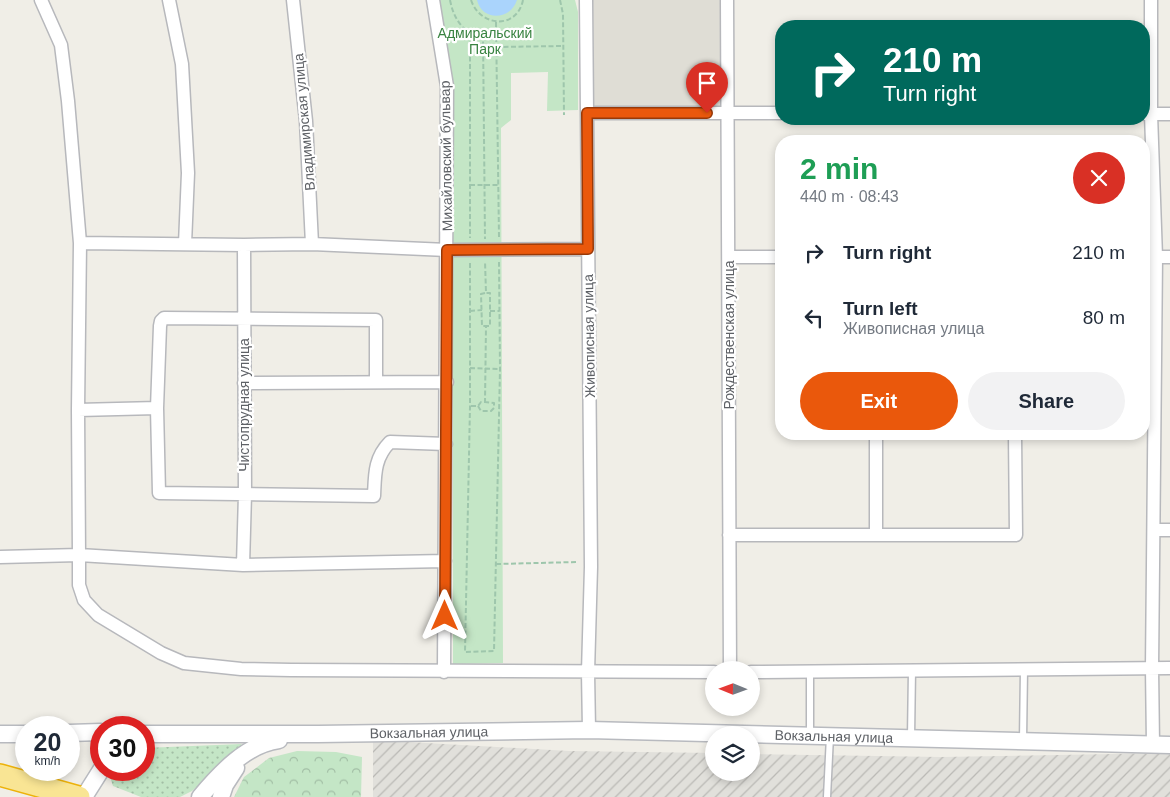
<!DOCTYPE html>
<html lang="en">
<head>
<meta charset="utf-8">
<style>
  body { margin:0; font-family:Helvetica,sans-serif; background:#f2f2f3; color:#1f2937; height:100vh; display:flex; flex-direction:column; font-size:19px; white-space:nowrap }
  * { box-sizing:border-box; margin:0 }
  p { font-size:16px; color:#747a83 }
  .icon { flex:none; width:28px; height:28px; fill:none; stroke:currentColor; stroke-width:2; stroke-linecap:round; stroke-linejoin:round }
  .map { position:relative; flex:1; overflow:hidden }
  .panel { position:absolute; left:775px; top:135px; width:375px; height:305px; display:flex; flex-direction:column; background:#fff; border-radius:20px; box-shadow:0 2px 8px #0003 }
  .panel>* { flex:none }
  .top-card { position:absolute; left:775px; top:20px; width:375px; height:105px; border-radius:20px; box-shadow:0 2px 8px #0003; background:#00695c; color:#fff; overflow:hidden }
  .needle { width:32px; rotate:271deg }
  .buttons { position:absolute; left:705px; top:661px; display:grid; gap:10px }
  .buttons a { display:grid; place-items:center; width:55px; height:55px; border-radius:50%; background:#fff; box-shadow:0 2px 8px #0003; font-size:25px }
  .speed { position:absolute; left:15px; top:716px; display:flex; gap:10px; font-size:25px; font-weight:700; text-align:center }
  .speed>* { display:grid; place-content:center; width:65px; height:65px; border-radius:50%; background:#fff; box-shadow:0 2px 8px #0003; line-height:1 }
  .speed small { font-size:12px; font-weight:400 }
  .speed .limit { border:8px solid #d22; background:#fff; color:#111 }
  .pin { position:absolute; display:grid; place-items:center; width:42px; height:42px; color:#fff; margin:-51px -21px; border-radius:50% 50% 50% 0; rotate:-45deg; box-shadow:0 0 5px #0007 }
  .pin .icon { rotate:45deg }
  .me { position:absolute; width:55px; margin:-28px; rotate:0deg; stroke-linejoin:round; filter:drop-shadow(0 0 4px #0008) }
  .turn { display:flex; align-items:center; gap:18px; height:105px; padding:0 25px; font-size:22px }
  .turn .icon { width:65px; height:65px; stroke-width:2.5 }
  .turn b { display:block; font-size:35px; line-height:42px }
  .round { display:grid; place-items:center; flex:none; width:52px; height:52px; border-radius:26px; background:#f2f2f3 }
  .summary { display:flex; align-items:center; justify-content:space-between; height:85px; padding:0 25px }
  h1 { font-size:30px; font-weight:600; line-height:38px; color:#1e9e55 }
  .primary-button { display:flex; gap:10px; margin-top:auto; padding:10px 25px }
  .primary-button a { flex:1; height:58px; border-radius:30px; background:#ea580c; color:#fff; font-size:20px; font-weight:600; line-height:58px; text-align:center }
  .primary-button a+a { background:#f2f2f3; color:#1f2937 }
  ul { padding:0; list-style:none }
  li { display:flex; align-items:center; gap:15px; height:65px; padding:0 25px }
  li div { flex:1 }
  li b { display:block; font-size:19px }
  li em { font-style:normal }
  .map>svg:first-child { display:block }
</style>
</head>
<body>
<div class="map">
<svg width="1170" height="797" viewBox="0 0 1170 797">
  <defs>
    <pattern id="industrial-furrows" width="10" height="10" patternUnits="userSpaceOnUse" patternTransform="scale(1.25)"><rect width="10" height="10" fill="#e1e0db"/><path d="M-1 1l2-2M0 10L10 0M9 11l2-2" fill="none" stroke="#bab9b5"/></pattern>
    <pattern id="grass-dots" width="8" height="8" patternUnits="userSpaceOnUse" patternTransform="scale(1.25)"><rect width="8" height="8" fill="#c4e6c6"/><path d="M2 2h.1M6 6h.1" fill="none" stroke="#a2bea5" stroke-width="1.8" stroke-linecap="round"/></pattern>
    <pattern id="forest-crowns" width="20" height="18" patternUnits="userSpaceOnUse" patternTransform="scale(1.25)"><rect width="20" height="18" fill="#c4e6c6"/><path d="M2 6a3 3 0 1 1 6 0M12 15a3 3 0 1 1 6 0" fill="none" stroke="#a2bea5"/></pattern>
  </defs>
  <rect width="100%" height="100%" fill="#f0eee7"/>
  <path fill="url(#industrial-furrows)" d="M373 740 569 751 714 753V772H751V754L941 757 1170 753V797H373Z"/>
  <path fill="#dfddd5" d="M593 0H720L721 108H594Z"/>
  <path fill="url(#grass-dots)" d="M241 744 244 748 192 791 180 797H141L113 786 111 780 112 770H144V748Z"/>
  <path fill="url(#forest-crowns)" d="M297 751 336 752 362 757 361 797H234L244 777 269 758Z"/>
  <path fill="#c4e6c6" d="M437 0H575L578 12V110L547 111 548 72 511 73V120L501 128 503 663 453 664V89Z"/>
  <path fill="#aad4fc" d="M477 0H517C511 20 482 22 477 0Z"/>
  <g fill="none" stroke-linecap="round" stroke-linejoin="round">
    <defs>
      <path id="lane" d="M810 735V671
        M911 737 912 670
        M1023 740 1024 669
        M827 797 830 736"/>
      <path id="street" d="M41 0 61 45 68 101 80 243
        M169 0 182 64 188 173 185 244
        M293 0 306 121 312 244
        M433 0 447 86 444 672
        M586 0 591 567 588 672 589 730
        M727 0 730 670
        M1151 0V114L1156 257 1152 668 1153 745
        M587 113H781
        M1145 114H1170
        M588 249 447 250 312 244 244 245 80 243 78 410 79 555V585L84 600 98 615 161 653 184 663 241 669 291 670 714 672
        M729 257H781
        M1156 257H1170
        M244 383 447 382
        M157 408 160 326 161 321 164 318 376 320V382
        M78 410 157 408 159 493 374 496C375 475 374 458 390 442L446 444
        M876 434V535
        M1154 530H1170
        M729 535H1016L1015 434
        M0 557 79 555 243 565 445 561
        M243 565 245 494 244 245
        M751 672 1170 668"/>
      <g id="secondary">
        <path d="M69 733 101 732"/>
        <path d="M0 734H26"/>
        <path id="s1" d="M144 734H318L589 730 1170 745"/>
        <path d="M84 797 101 770"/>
        <path d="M200 797C220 773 247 744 279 740"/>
        <path d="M221 797 225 785 236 768"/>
      </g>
      <path id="highway" d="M0 775 79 797"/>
    </defs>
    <use href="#lane" stroke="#b7b8bc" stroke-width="9"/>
    <use href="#street" stroke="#b7b8bc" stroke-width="15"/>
    <use href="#secondary" stroke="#b8babf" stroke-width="19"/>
    <use href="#highway" stroke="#edb20a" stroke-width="24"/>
    <path stroke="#9ec6ac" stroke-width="2" stroke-dasharray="5 2.5" stroke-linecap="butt" d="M450 0C453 15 458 24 470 34L496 33
      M471 0C480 27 517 30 523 0
      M560 0 563 14 564 115
      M496 22 499 237
      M470 34V238
      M483 34 485 239
      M496 47 564 46
      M470 185H498
      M470 263V406L465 652 494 651 500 369 499 262
      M485 293 481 294 482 326H486
      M470 311 482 310
      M490 311H499
      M470 368 500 369
      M471 406H478L481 402H485L486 326H490V293H486L485 261
      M478 406 481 411H491L494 408V403L485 402
      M496 564 578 562"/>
    <use href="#lane" stroke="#fff" stroke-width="6"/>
    <use href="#street" stroke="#fff" stroke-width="12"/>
    <use href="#secondary" stroke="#fff" stroke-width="16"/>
    <use href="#highway" stroke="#f9e594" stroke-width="21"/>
  </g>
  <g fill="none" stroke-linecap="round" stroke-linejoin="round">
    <defs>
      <path id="route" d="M445 616 447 250 588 249 587 113H707"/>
    </defs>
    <use href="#route" stroke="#983908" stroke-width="12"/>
    <use href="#route" stroke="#ea580c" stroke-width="9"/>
  </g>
  <g text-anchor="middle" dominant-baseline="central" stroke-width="4.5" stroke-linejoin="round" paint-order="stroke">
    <g font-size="14" fill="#388340" stroke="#fff">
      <text x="485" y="33">Адмиральский<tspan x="485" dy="16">Парк</tspan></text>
    </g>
    <g font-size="14" fill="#5e6166" stroke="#fff">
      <text transform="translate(304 122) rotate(-95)">Владимирская улица</text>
      <text transform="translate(446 156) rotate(-91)">Михайловский бульвар</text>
      <text transform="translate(729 335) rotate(-90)">Рождественская улица</text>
      <text transform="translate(589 336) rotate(-91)">Живописная улица</text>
      <text transform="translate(244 405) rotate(-90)">Чистопрудная улица</text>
      <text stroke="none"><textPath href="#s1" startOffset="285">Вокзальная улица</textPath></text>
      <text stroke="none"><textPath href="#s1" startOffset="690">Вокзальная улица</textPath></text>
    </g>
  </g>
</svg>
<div class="buttons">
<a><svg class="needle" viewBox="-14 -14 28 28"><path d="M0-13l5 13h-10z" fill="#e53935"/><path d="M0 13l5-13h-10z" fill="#747a83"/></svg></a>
<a><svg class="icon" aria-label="layers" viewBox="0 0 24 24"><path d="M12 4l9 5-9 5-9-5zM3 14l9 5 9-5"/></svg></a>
</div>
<div class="speed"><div>20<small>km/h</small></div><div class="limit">30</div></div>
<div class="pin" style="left:707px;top:113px;background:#d93025"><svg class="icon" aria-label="arrive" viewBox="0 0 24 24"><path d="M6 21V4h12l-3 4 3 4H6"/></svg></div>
<svg class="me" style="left:445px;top:616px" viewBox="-20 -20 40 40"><path d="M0-17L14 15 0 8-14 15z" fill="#ea580c" stroke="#fff" stroke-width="4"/></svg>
<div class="top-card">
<div class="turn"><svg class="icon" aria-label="right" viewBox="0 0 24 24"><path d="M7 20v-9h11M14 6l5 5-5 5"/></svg><div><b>210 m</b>Turn right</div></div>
</div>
<section class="panel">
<div class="summary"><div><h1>2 min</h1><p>440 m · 08:43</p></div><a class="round" style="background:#d93025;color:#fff"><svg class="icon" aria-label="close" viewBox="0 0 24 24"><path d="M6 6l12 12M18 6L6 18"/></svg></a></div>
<ul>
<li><svg class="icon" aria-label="right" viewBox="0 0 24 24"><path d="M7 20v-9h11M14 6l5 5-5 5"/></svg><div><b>Turn right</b></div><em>210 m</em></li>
<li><svg class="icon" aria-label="left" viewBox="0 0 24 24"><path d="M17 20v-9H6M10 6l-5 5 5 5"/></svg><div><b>Turn left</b><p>Живописная улица</p></div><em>80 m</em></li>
</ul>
<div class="primary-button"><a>Exit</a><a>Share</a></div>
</section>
</div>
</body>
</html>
